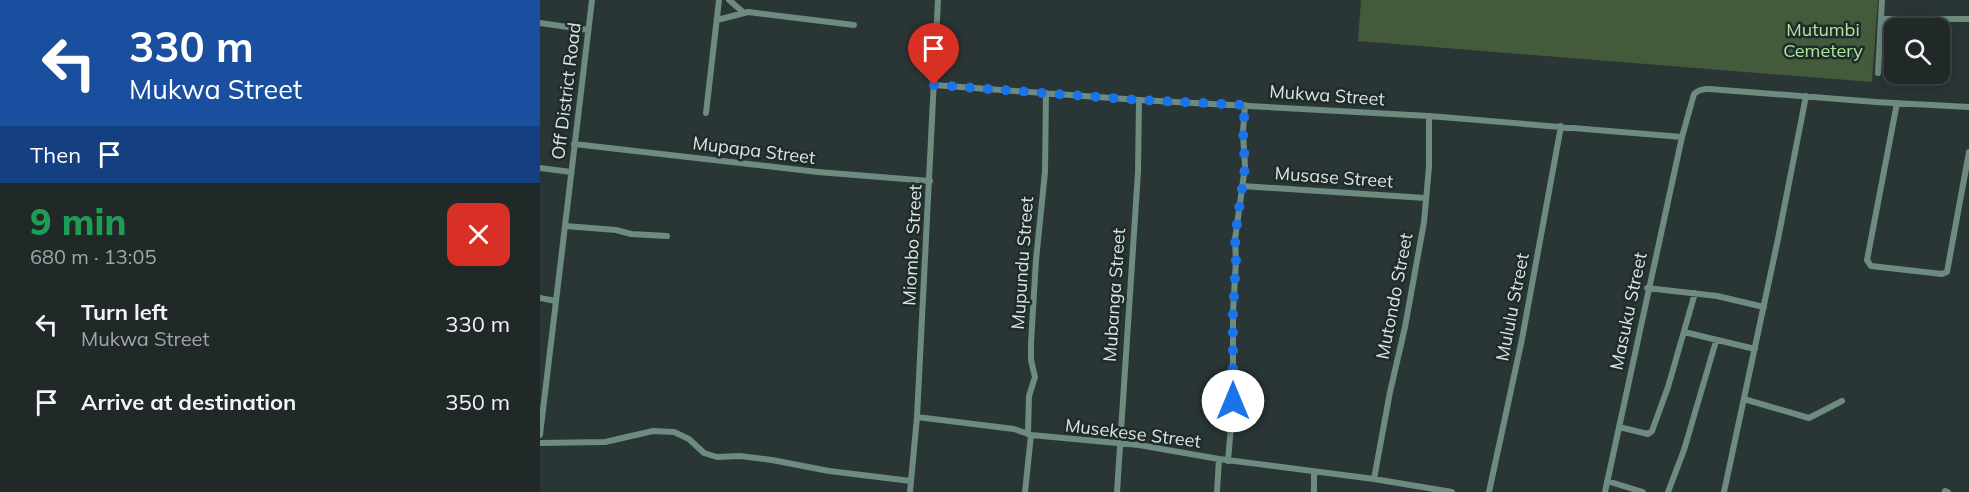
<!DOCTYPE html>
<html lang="en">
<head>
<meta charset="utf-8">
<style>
  body { margin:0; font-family:Mulish,sans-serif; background:#2d3434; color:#f1f3f6; height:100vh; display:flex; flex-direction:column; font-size:22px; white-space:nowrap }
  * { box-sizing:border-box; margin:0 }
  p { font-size:20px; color:#a2a6a8 }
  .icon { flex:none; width:33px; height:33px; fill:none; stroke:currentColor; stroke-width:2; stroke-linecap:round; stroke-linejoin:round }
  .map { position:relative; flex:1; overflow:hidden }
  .panel { display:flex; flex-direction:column; background:#202828; width:540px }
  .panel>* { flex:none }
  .hud { background:#1a4fa0; color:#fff; overflow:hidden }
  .buttons { position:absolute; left:1344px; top:18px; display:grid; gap:12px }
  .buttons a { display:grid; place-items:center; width:66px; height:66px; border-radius:12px; background:#202828; box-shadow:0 3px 15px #0003,0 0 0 2px #3d4445; font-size:30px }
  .pin { position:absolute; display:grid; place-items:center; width:51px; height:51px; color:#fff; margin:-62px -26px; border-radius:50% 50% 50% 0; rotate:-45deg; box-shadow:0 0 6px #0007 }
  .pin .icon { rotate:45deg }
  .me { position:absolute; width:66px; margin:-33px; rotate:0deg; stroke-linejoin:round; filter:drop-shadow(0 0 4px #0008) }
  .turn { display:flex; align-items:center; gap:21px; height:126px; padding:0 30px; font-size:27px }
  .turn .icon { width:78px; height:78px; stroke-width:2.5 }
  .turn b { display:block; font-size:42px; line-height:51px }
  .then { display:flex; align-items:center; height:57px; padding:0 30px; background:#0003; gap:12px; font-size:22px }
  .round { display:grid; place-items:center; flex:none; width:63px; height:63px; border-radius:12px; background:#2d3434 }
  .headline { display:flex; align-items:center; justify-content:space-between; height:102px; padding:0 30px }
  h1 { font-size:36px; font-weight:800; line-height:45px; color:#1e9e55 }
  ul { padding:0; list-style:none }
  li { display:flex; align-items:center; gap:18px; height:78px; padding:0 30px }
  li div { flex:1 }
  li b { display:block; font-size:22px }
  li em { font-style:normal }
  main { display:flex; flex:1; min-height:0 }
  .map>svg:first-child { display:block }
</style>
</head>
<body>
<main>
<section class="panel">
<div class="hud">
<div class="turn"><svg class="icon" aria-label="left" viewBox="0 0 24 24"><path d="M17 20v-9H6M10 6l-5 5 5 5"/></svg><div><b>330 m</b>Mukwa Street</div></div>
<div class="then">Then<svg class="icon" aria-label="arrive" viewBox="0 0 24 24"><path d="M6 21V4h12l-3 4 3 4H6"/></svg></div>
</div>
<div class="headline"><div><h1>9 min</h1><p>680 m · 13:05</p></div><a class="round" style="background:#d93025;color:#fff"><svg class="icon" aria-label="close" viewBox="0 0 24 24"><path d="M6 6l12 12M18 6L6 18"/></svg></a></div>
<ul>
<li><svg class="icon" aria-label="left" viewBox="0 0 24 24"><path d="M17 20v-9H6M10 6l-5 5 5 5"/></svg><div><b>Turn left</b><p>Mukwa Street</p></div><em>330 m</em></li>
<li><svg class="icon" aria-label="arrive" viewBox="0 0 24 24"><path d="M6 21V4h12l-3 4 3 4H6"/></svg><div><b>Arrive at destination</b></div><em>350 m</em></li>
</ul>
</section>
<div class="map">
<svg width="1429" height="492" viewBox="0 0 1429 492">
  <rect width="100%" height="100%" fill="#2a3535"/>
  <path fill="#435b3a" d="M821 0H1338L1332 82 818 41Z"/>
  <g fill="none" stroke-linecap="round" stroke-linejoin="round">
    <path stroke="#6d8b7e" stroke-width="6" d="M189 0 203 12
      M1341 19H1429
      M177 20 208 12 314 25
      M0 23 48 30
      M1338 73 1342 0
      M394 85 599 100 889 116 1142 137
      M1357 103 1328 255 1327 260 1331 266 1402 274 1407 272 1429 152
      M166 113 179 0
      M34 144 278 172 390 181
      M0 168 31 172
      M702 186 885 198
      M25 226 76 230 91 234 127 236
      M1107 288 1177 296 1224 307
      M0 298 16 301
      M1144 332 1215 349
      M1204 399 1269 418 1302 401
      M377 417 474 429 491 435 599 445 679 459 834 479 912 492
      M1079 427 1108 434 1112 431 1128 387 1155 293
      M488 433 489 396 495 377 491 360V343L496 260 505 172 506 93
      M0 435 52 0
      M0 443 65 442 113 431 134 432 149 439 164 453 177 457 200 456 232 460 289 471 371 481
      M688 461 693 401V312L696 261 695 239 705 167 703 132 705 105
      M834 479 850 392 865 327 884 222 889 167V116
      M1067 481 1103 492
      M1405 491 1408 492
      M370 492 377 417 398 0
      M485 492 491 435
      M577 492 598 172 599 100
      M677 492 679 459
      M774 492V472
      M949 492 982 339 1021 126
      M1065 492 1142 137 1154 94C1162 87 1172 89 1182 90L1336 102 1429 107
      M1128 492 1144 450 1176 341
      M1184 492 1238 239 1266 96"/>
  </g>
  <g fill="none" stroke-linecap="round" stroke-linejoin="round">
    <path stroke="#1a73e8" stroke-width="10" stroke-dasharray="0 18" d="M394 85 599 100 705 105 703 132 705 167 695 238 696 261 693 312V401"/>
  </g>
  <g text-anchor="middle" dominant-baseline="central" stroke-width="5" stroke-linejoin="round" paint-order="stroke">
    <g font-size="18" fill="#b0e79b" stroke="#202b2b">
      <text x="1283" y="29">Mutumbi<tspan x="1283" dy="21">Cemetery</tspan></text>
    </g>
    <g font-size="18" fill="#dde5e4" stroke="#202b2b">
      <text transform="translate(26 91) rotate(-83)">Off District Road</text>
      <text transform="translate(787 95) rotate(4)">Mukwa Street</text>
      <text transform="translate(214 150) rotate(7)">Mupapa Street</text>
      <text transform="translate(794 177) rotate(4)">Musase Street</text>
      <text transform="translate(372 245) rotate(-87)">Miombo Street</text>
      <text transform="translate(482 263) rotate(-86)">Mupundu Street</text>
      <text transform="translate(574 295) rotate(-86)">Mubanga Street</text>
      <text transform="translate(854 296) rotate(-79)">Mutondo Street</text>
      <text transform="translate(972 307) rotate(-79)">Mululu Street</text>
      <text transform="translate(1088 311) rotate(-78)">Masuku Street</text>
      <text transform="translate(593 433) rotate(7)">Musekese Street</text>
    </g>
  </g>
</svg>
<div class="buttons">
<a><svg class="icon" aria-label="search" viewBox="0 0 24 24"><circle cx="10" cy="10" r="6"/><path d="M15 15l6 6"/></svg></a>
</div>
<div class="pin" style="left:394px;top:85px;background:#d93025"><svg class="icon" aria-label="arrive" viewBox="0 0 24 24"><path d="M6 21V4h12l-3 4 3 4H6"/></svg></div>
<svg class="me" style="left:693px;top:401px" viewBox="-20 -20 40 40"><circle r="19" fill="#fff"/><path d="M0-13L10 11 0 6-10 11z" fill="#1a73e8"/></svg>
</div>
</main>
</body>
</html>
